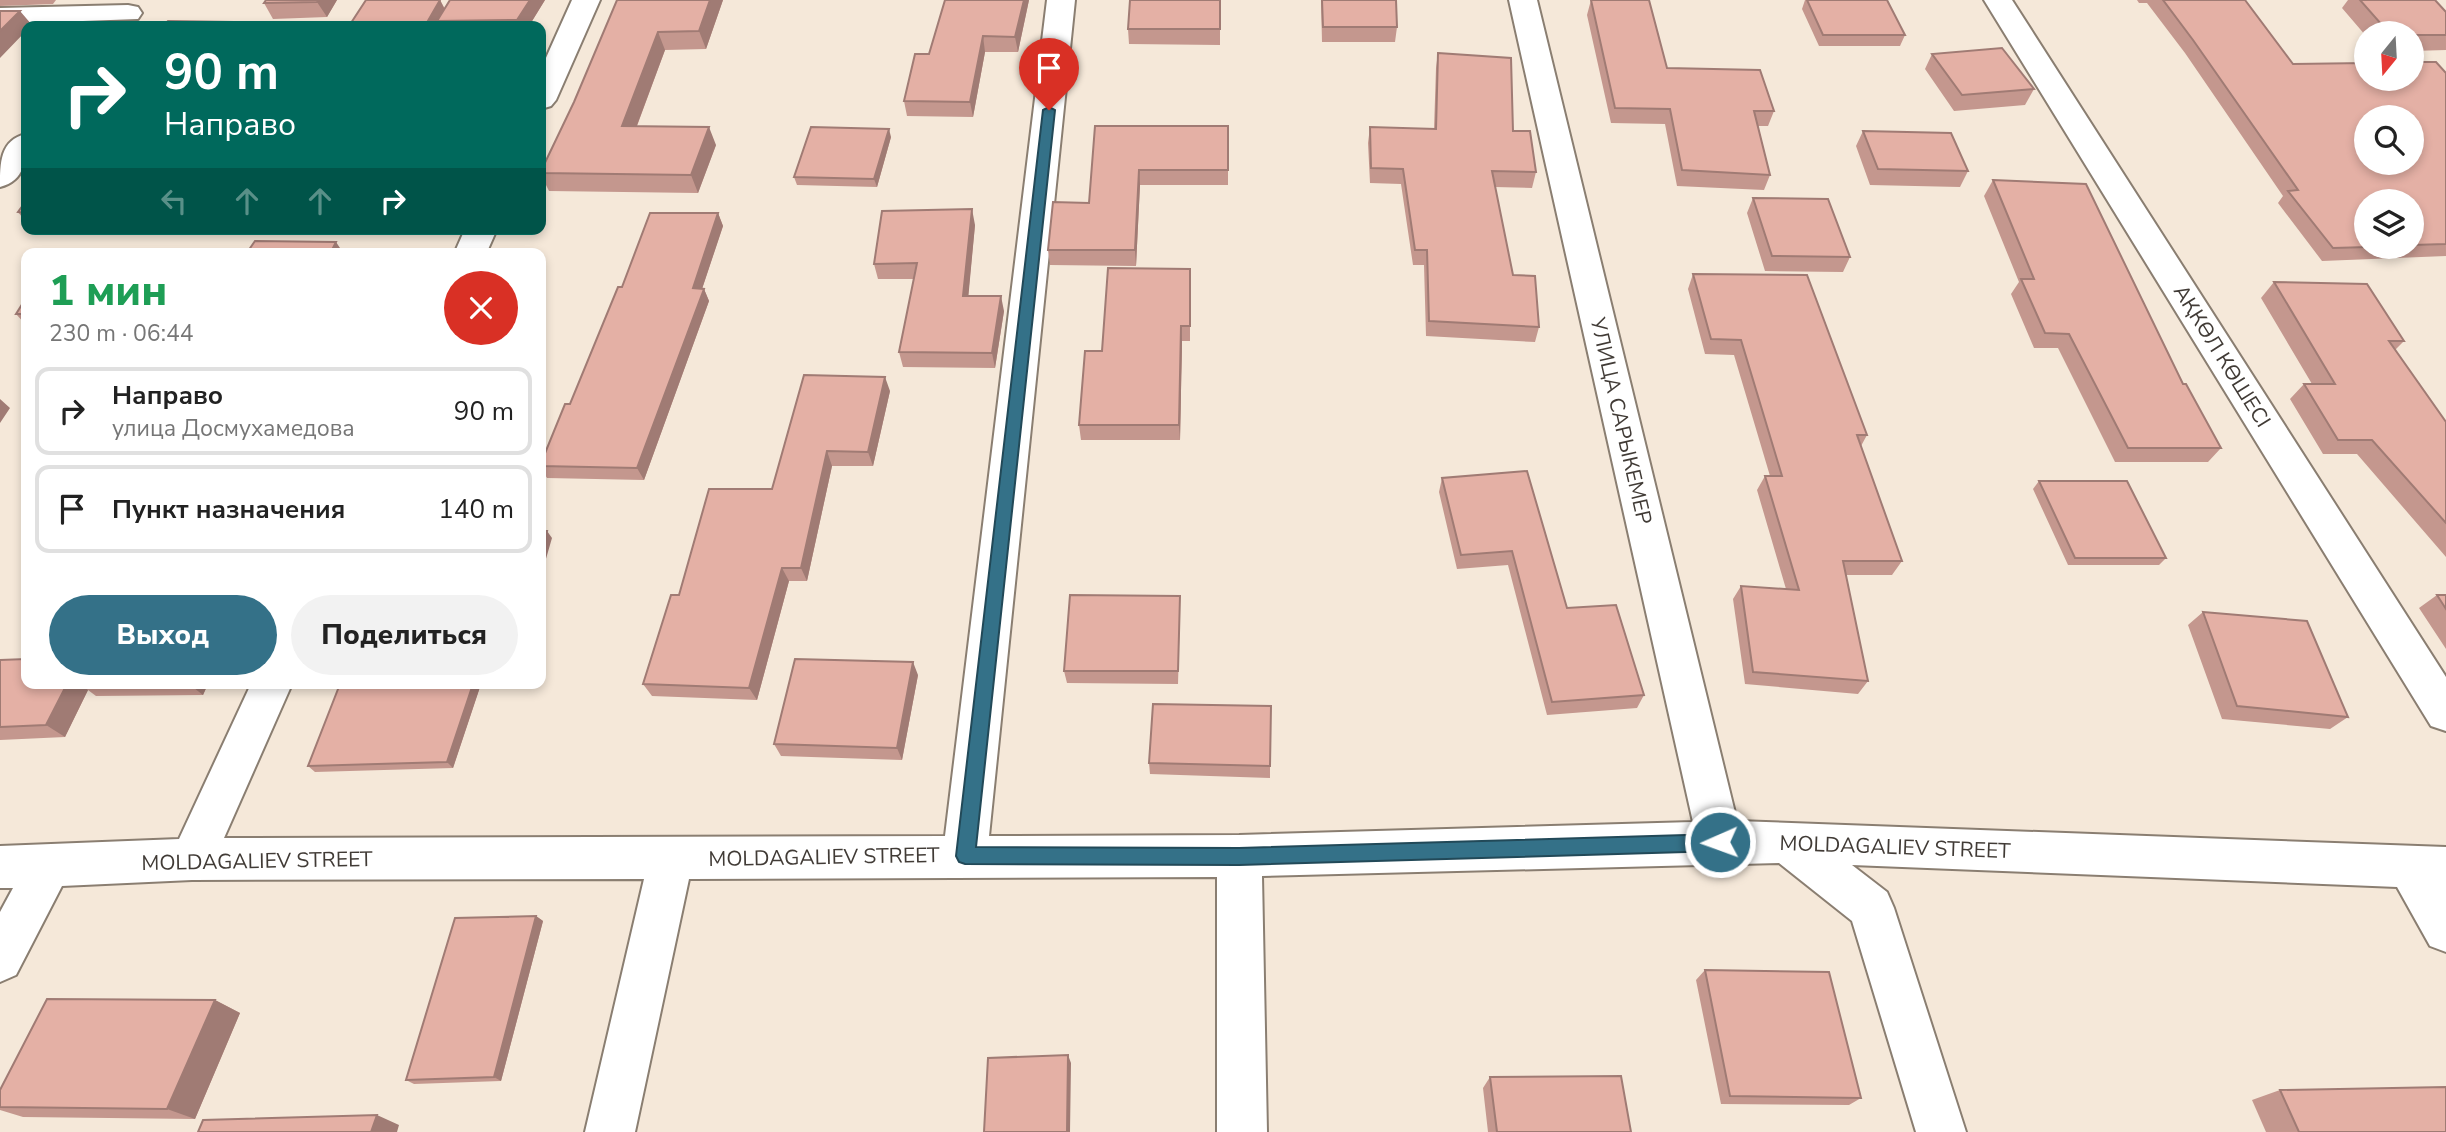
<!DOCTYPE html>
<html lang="ru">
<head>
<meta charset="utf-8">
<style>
  body { margin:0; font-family:"Nunito Sans",sans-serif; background:#f2f2f2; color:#222; height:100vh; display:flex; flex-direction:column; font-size:26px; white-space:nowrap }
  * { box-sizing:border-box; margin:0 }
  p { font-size:23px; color:#767676 }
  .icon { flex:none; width:38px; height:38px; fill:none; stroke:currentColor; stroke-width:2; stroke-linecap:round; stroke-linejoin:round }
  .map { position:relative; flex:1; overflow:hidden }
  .sheet { position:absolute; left:21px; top:248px; width:525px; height:441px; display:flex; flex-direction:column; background:#fff; border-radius:14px; box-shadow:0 4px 10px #0003 }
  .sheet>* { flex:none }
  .top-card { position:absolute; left:21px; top:21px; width:525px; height:214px; border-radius:14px; box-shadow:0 4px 10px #0003; background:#00695c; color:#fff; overflow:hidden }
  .needle { width:46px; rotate:198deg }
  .buttons { position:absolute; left:2354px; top:21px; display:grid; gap:14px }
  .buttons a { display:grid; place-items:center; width:70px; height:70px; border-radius:50%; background:#fff; box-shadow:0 4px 10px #0003; font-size:35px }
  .pin { position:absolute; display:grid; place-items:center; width:60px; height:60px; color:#fff; margin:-72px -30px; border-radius:50% 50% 50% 0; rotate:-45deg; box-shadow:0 0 7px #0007 }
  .pin .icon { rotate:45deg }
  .me { position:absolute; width:77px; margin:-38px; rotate:268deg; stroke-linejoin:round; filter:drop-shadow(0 0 5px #0008) }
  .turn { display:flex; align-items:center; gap:24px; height:147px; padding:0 28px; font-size:32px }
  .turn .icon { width:91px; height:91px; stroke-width:2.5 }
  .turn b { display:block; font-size:49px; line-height:60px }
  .lanes { display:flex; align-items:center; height:66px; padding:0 28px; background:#0003; justify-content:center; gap:35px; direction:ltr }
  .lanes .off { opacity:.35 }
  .round { display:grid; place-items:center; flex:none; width:74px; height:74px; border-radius:37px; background:#f2f2f2 }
  .headline { display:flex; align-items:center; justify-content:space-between; height:119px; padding:0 28px }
  h1 { font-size:42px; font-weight:800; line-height:52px; color:#1e9e55 }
  .cta { display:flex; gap:14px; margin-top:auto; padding:14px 28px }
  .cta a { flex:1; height:80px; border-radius:42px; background:#347188; color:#fff; font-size:28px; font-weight:800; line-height:80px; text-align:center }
  .cta a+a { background:#f2f2f2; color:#222 }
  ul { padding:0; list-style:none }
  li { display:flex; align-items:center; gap:21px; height:88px; margin:0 14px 10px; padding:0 14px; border:4px solid #e0e0e0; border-radius:14px }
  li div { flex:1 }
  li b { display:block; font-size:26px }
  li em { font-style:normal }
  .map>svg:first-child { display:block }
</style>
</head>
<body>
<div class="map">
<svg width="2446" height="1132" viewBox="0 0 2446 1132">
  <rect width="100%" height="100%" fill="#f5e8d9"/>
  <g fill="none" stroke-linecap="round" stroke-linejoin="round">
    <defs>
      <path id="minor" d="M572 0H600L556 100 551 106 541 109V69Z
        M1047 0H1075L989 836 1239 835 1693 822 1509 0H1537L1737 821 2446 847V952L2430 946 2397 887 1852 865 1887 892 1894 908 1966 1132H1916L1852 921 1779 863 1262 876 1267 1132H1217V877L689 879 635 1132H585L644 879 192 880 62 886 16 975 0 982V912L13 888H0V846L179 839 251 684H292L224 838 945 836Z
        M1984 0H2012L2446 677V731L2431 726Z
        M128 5 138 7 142 13 138 19 0 24V8Z
        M26 134C26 157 27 180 0 187 0 163 0 140 26 134Z
        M465 229H497L486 254H454Z"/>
    </defs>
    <use href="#minor" stroke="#8a7e71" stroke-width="4"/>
    <use href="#minor" fill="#fff" fill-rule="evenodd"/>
  </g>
  <path fill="#c4978e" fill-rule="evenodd" d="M0 0H56L53 4 0 6Z
    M266 0H337L327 17 273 19 264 3Z
    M440 0 445 9 545 0 529 26H349Z
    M617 0H723L706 49 665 50 637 126 716 145 698 193 549 191 541 175V171L574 102Z
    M1029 0 1018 52H985L973 117 907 116 904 101 929 54Z
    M1220 0V45L1129 44 1128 29Z
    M1321 0H1396L1397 27 1395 42H1322Z
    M1591 0 1667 68 1774 111 1768 126H1758L1770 175 1764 190 1677 186 1665 124 1611 123 1587 15Z
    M1805 0H1887L1905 35 1900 46H1819L1802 9Z
    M2137 0H2245L2293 64 2446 73V256L2322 261 2278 203 2283 196 2185 53 2147 3H2139ZM2412 201V247H2366Z
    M2348 0H2435L2446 12V50L2412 51V33H2366V36L2342 8Z
    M1438 53 1513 131 1536 172 1532 188 1495 187 1513 275 1539 327 1535 342 1426 336 1424 265H1413L1401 184 1370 183 1368 143 1370 127 1434 129 1436 68Z
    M1932 54 2034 89 2025 105 1954 111 1925 69Z
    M1095 126H1228V185H1140L1136 266 1050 265 1048 250 1089 203Z
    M1863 131 1968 171 1960 187 1870 185 1856 146Z
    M891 137 877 187 797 185 794 177Z
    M1993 180 2183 384 2221 448 2208 462H2115L2058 348H2034L2011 294 2019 282 1984 196Z
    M1753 198 1850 257 1843 272 1765 271 1747 213Z
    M26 201V222L18 212Z
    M718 213 723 226 702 289H704L709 301 644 480 547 478 541 468V463L570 404 622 287Z
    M975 225 968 296 1004 311 995 368 903 367 899 352 914 279H878L874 264Z
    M1190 269V341H1182L1180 440H1081L1079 425 1102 351Z
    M1693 274 1867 435 1861 446 1902 561 1892 575H1846L1868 681 1858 694 1745 684 1733 599 1741 586 1786 589 1757 490 1765 476H1770L1734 355 1705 354 1688 289Z
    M2274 282 2404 341 2395 350 2446 422V557L2357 454H2323L2290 399 2304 384H2312L2261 298Z
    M26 298V325L16 314Z
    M890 391 873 466H832L807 581H789L757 700 652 696 643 684 679 595 772 489Z
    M1442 478 1567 608 1644 695 1637 708 1547 715 1508 565 1457 569 1439 492Z
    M2039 481 2166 558 2159 565H2068L2033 489Z
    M2437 595H2446V649L2419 608Z
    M1180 609 1178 684 1067 683 1064 671Z
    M2203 612 2348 717 2330 729 2222 719 2188 625Z
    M0 660 26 684H208L203 695 96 696 88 690 65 737 0 740Z
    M918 675 902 760 781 756 774 744Z
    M340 684H481L453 768 315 772 308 766Z
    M1149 763 1270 766V778L1150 774Z
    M536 916 543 921 501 1081 414 1084 406 1080Z
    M1705 970 1861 1098 1849 1105 1721 1104 1696 980Z
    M215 1000 240 1013 195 1119 23 1117 0 1110V1090Z
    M1490 1077 1631 1132H1488L1483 1088Z
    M2280 1090 2446 1132H2266L2252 1100Z"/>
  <path fill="#a07b74" d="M319 0H337L327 17 317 2Z
    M440 0 448 16 437 21 440 26H425Z
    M530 0H545L529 26H520L517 20Z
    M710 0H723L706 49 699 31Z
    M1024 0H1029L1018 52 1015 37Z
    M20 11 32 25 26 26V31L0 58V31Z
    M658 32 665 50 630 144 622 126Z
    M983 36 985 52 973 117 970 102Z
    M709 127 716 145 698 193 691 175Z
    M889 129 891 137 877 187 874 179Z
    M1139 170 1140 185 1136 266 1135 250Z
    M972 209 975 225 967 311 963 296Z
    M718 213 723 226 698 301 693 288Z
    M336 242 344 254H330Z
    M704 289 709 301 644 480 637 468Z
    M1001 296 1004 311 995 368 992 353Z
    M1181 326 1182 341 1180 440 1179 425Z
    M885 377 890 391 873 466 868 452Z
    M0 399 10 408 0 423Z
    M827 451 832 466 807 581 801 568Z
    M547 531 552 538 541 576V552Z
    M782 568 789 581 757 700 749 688Z
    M913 662 918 675 902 760 897 748Z
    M67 684H80L88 690 65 737 46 725Z
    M189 684H208L203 695Z
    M473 684H481L453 768 447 762Z
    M536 916 543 921 501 1081 494 1077Z
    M215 1000 240 1013 195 1119 167 1109Z
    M1068 1055 1071 1063 1070 1132H1067Z
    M377 1115 399 1125 397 1132H371Z"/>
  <path fill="#e4b0a5" stroke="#a07b74" stroke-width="2" fill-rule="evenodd" d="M266 0H319L317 2 264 3Z
    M366 0H440L425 26H349Z
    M450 0H530L517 20 437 21Z
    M617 0H710L699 31 658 32 622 126 709 127 691 175 541 173V171L574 102Z
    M945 0H1024L1015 37 983 36 970 102 904 101 915 54H929Z
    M1130 0H1220V29H1128Z
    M1322 0H1396L1397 27H1323Z
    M1591 0H1649L1667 68 1760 70 1774 111H1754L1770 175 1682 170 1670 109 1615 108Z
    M1807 0H1887L1905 35H1823Z
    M2163 0H2245L2293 64 2366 63V79H2412V62H2436L2446 73V244L2412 245V201H2366V247H2369L2333 248 2288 191 2298 190 2193 40ZM2366 117H2412V163H2366Z
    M2360 0H2435L2446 12V35H2412V33H2389Z
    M0 11H20L0 31Z
    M168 21 232 22 229 26H163Z
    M2002 48 2034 89 1962 95 1932 54Z
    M1438 53 1511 58 1513 131H1530L1536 172 1492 171 1513 275 1535 276 1539 327 1429 321 1427 250H1415L1403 169 1371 168 1370 127 1436 129Z
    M1095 126H1228V170H1139L1135 250H1048L1053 202 1089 203Z
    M811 127 889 129 874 179 794 177Z
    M1863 131 1951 133 1968 171 1878 169Z
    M1993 180 2086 184 2183 384H2186L2221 448H2128L2069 334 2045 333 2021 279H2034Z
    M1753 198 1828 199 1850 257 1772 256Z
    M26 201V213L18 212Z
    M972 209 963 296H1001L992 353 899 352 917 263 874 264 882 211Z
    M650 213H718L693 288 704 289 637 468 541 466V463L565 404H570L618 287H622Z
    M255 241 336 242 330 254H246Z
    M1108 268 1190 269V326H1181L1179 425H1079L1085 351H1102Z
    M1693 274 1807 275 1867 435H1857L1902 561H1843L1868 681 1753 672 1741 586 1799 590 1765 476H1782L1741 340 1711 339Z
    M2274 282 2367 284 2404 341H2389L2446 422V523L2372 440H2338L2304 384H2335Z
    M26 298V314H16Z
    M804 375 885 377 868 452 827 451 801 568H782L749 688 643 684 671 595H679L709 489H772Z
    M1527 471 1567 608 1616 605 1644 695 1552 702 1512 551 1461 555 1442 478Z
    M2039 481H2127L2166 558H2075Z
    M541 531H547L541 552Z
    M1070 595 1180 596 1178 671H1064Z
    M2437 595H2446V609Z
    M2203 612 2307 621 2348 717 2237 706Z
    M26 659V684H67L46 725 0 727V660Z
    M795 659 913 662 897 748 774 744Z
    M340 684H473L447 762 308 766Z
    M1153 704 1271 706 1270 766 1149 763Z
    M536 916 494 1077 406 1080 455 918Z
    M1705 970 1829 972 1861 1098 1730 1096Z
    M47 999 215 1000 167 1109 0 1107V1090Z
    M1068 1055 1067 1132H984L988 1058Z
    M1621 1076 1631 1132H1497L1490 1077Z
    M2446 1087V1132H2299L2280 1090Z
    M377 1115 371 1132H198L203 1120Z"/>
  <path fill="#347188" stroke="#224958" stroke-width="2" d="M1049 107 1055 110 976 847 1239 848 1720 834 1726 836 1729 842 1726 848 1720 851 1239 865 965 864 959 862 956 856 1043 110Z"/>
  <g text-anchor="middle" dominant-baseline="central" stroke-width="5" stroke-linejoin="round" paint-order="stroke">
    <g font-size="21" fill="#413b36" stroke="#fff">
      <text transform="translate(2222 356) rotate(58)">АҚКӨЛ КӨШЕСІ</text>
      <text transform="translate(1621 421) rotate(77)">УЛИЦА САРЫКЕМЕР</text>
      <text transform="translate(1895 847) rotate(2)">MOLDAGALIEV STREET</text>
      <text transform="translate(824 857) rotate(-1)">MOLDAGALIEV STREET</text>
      <text transform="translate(257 861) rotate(-1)">MOLDAGALIEV STREET</text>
    </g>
  </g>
</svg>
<div class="buttons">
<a><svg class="needle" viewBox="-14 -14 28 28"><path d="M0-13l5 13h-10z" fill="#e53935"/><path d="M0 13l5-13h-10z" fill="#767676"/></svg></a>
<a><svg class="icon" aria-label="search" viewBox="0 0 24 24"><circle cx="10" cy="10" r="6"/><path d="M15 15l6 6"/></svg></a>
<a><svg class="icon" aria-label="layers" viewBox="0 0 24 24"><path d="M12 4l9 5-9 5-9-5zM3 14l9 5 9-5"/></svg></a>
</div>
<div class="pin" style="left:1049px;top:110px;background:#d93025"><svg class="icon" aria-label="arrive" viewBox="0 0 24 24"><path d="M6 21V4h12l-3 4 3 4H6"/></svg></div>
<svg class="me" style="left:1720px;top:842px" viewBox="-20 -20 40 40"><circle r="17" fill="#347188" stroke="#fff" stroke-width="3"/><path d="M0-11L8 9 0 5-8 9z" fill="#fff"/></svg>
<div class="top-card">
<div class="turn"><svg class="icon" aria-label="right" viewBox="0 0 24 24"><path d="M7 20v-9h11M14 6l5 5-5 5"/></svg><div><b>90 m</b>Направо</div></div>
<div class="lanes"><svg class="icon off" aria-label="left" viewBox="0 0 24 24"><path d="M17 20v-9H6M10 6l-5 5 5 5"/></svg><svg class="icon off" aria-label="ahead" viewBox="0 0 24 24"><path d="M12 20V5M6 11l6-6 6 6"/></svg><svg class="icon off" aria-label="ahead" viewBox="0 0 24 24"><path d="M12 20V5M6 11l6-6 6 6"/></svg><svg class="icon" aria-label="right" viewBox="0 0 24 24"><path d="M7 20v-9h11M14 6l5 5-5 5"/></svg></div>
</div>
<section class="sheet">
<div class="headline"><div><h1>1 мин</h1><p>230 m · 06:44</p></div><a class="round" style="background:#d93025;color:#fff"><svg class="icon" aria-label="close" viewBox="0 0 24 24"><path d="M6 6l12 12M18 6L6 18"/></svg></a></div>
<ul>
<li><svg class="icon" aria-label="right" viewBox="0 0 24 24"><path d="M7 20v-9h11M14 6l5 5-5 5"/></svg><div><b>Направо</b><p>улица Досмухамедова</p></div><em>90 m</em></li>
<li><svg class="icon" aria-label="arrive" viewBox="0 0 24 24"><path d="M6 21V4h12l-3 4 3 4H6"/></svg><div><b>Пункт назначения</b></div><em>140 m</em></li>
</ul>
<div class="cta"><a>Выход</a><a>Поделиться</a></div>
</section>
</div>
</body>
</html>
